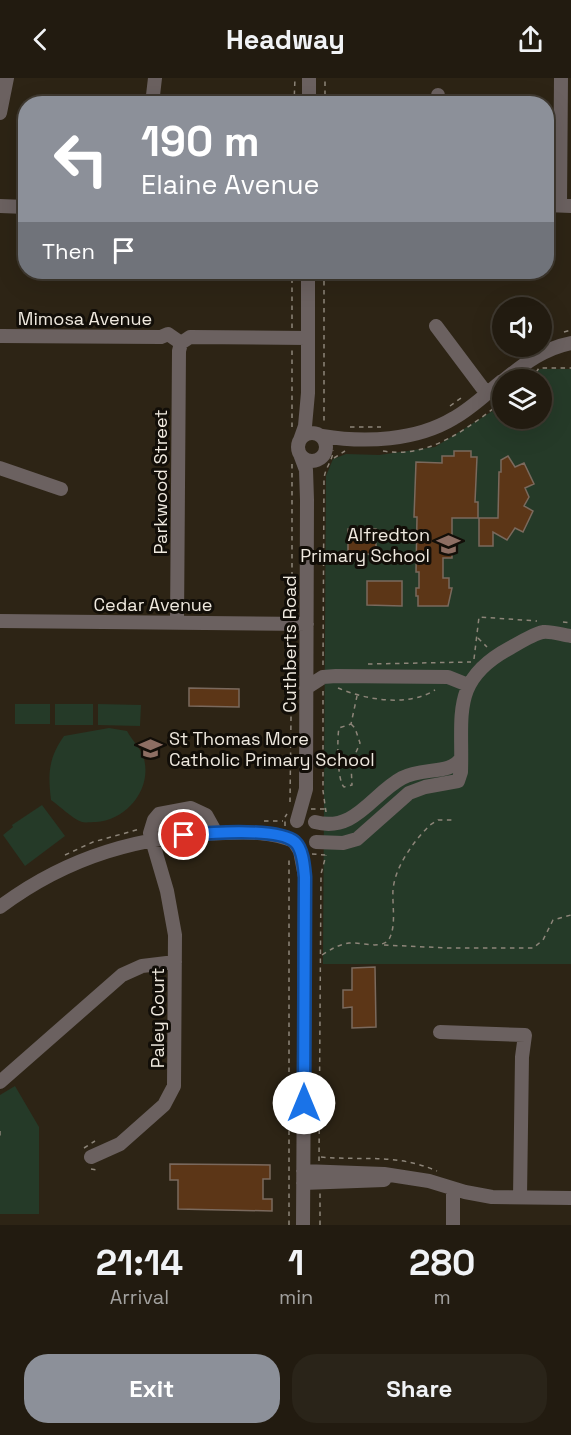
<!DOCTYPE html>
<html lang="en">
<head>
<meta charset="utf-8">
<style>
  body { margin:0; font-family:"Space Grotesk",sans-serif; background:#2a2419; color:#f1f3f6; height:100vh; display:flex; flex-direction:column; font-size:22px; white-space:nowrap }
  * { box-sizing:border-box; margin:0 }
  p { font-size:20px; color:#a2a19f }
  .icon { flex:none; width:33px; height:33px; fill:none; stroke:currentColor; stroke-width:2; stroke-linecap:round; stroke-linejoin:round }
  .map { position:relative; height:1147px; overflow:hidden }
  .details { display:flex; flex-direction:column; background:#221b10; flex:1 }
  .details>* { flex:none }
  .top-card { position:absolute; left:18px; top:18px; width:536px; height:183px; border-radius:24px; box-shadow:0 6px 24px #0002,0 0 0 2px #3f3930; background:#8c9099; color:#fff; overflow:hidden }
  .buttons { position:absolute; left:492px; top:219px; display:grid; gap:12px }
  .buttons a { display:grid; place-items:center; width:60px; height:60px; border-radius:50%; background:#221b10; box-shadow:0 6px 24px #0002,0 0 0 2px #3f3930; font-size:30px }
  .pin { position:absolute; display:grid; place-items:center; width:51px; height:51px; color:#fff; margin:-26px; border:3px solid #fff; border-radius:50%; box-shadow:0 2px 6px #0007 }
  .me { position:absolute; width:66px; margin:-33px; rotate:0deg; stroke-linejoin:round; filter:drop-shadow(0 0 4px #0008) }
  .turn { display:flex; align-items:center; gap:21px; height:126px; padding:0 24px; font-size:27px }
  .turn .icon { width:78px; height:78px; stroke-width:2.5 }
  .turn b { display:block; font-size:42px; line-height:51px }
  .then { display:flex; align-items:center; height:57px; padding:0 24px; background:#0003; gap:12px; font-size:22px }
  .eta { display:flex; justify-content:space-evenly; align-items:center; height:102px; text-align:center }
  .eta b { font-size:36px; font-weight:800; line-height:42px }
  .primary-button { display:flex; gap:12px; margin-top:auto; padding:12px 24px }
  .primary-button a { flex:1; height:69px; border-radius:24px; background:#8c9099; color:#fff; font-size:24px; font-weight:800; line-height:69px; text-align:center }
  .primary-button a+a { background:#2a2419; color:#f1f3f6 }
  header { display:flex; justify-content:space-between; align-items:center; height:78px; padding:0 24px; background:#221b10; font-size:27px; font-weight:800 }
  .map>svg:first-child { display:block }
</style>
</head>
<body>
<header><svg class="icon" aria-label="back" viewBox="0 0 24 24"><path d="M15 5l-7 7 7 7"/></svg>Headway<svg class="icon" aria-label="share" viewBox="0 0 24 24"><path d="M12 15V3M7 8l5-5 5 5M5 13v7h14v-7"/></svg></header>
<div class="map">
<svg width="571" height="1147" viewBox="0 0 571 1147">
  <rect width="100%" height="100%" fill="#2d2415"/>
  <path fill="#253a28" d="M540 291H571V886H323L326 398 333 381 346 376 379 377 435 369 502 327V340H542V302L529 301Z
    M15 626H50V646H15Z
    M55 626H93V647H55Z
    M98 626 141 627 140 648 98 647Z
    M109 650 127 653C132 662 142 672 144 681 152 712 126 742 96 744 92 744 85 745 82 744 71 740 60 728 51 722 48 696 48 681 64 658Z
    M42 727 65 758 25 788 3 757 13 749 12 747Z
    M15 1008 39 1049V1136H0V1017Z"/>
  <path fill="#5c3617" stroke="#7a695d" stroke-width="1.5" d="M454 373H471V379H477L475 424H478V440H452V480H443V500H449V510H452L448 528H418V518H416V510H419V494H416L417 439H414L416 384 442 385V378H454Z
    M508 378 515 389 524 385 534 406 525 410 529 419 524 428 533 433 523 454 515 450 507 462 493 454V468H479V440H498L499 394H501V382Z
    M348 451H376V476H348Z
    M367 503H402V528L367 527Z
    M189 610 239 611V629L189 628Z
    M375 889 376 949 352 950V929L343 930V912H352V890Z
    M170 1086 270 1087V1101H263V1121H272V1133L178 1131V1102H170Z"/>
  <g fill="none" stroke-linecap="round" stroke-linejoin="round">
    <path stroke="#8d8579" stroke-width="1.5" stroke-dasharray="4.5 4.5" stroke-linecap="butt" d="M294 26 295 0
      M325 26V0
      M324 194V346
      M292 250V194
      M564 254 571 252
      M531 302 539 290H571
      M450 328 461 320
      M292 349V272
      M350 349H381
      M383 373C429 381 468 350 502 324
      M334 380 345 373
      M292 386V535
      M563 544 571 545
      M478 560 487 569
      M474 581 479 539 537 543
      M368 586 471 584
      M323 587 324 401C325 389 333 383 333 372
      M338 610C366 622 408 629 435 612
      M323 613V713L326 734
      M351 646 355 650 360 665 351 686 352 707 344 709C337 703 337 659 339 650L351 646 357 618
      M290 724 292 557
      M311 731H325
      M264 743H283
      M166 747 194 744
      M285 748V739L287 736
      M312 776 325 777
      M65 777 93 764 140 751
      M384 867 448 870H533L543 862 553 842 571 837
      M322 877C331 871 338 867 349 865 362 864 377 871 388 863 397 849 392 828 393 812 395 788 414 763 430 747L438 742H454
      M0 1053V1058
      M84 1070 95 1063
      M321 1079C363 1083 395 1075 437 1093
      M319 1083 321 796 326 777
      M91 1091 98 1092
      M289 1147V781
      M320 1147V1115"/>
    <path stroke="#6b6160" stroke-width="14" d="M152 26 155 0
      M309 26V0
      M438 26V17
      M0 35 7 0
      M546 127 571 128
      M560 127 561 0
      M0 128 26 129
      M436 248 487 316
      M0 258 161 259 168 256 181 265
      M181 265 190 259 307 260
      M504 302C525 285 545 270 571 265
      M298 369a14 14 0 1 1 28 0a14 14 0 1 1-28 0Z
      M322 358C365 365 416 363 454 340 472 330 487 315 502 303
      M300 362 305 348 308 315V194
      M0 390 61 411
      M0 543 307 546
      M177 545 179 273 181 265
      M306 610 323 599 336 598 448 599 468 607
      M297 743 306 711 307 422 306 392 300 376
      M315 744C355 755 372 716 402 700 422 689 451 697 461 680
      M316 764 343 765 357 761 409 715 425 709 458 703 461 694C463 637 450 602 510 570 519 565 533 556 543 554 551 553 563 557 571 558
      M295 765 300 773 305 799 303 1147
      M0 829C68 778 142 757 226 755 250 754 272 754 294 763
      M440 954 525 957 522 979 520 1119
      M0 1004 122 897 142 888 175 884
      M91 1079 120 1066 164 1027 174 1008 175 857 167 813 150 755 154 742 159 736 191 730 206 737 216 755
      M303 1093 384 1096 429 1103 465 1114 492 1119 571 1120
      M303 1105 384 1102
      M453 1147V1111"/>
  </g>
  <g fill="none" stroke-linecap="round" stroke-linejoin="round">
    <defs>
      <path id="route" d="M184 757C207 755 278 749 295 764 303 771 304 789 305 799L304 1025"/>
    </defs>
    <use href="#route" stroke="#114b97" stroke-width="15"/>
    <use href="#route" stroke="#1a73e8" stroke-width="10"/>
  </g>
  <defs>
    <symbol id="school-bare" viewBox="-9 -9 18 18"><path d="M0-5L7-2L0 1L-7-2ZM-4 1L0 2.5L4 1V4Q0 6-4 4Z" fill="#8d6e63" stroke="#120e08" stroke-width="2.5" paint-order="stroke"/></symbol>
  </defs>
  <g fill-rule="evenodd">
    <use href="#school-bare" x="432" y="450" width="33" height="33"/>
    <use href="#school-bare" x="134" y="654" width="33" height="33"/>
  </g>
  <g text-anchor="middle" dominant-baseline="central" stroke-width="6" stroke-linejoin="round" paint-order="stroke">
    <g font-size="18" fill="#efe9df" stroke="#120e08">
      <text x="85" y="240">Mimosa Avenue</text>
      <text transform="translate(160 404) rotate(-90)">Parkwood Street</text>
      <text x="153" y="526">Cedar Avenue</text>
      <text transform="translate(289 566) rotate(-90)">Cuthberts Road</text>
      <text transform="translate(157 940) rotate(-90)">Paley Court</text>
    </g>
    <g font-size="18" fill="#efe9df" stroke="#120e08" text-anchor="end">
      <text x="430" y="456">Alfredton<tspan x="430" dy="21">Primary School</tspan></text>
      <text x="169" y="660" text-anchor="start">St Thomas More<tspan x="169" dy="21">Catholic Primary School</tspan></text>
    </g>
  </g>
</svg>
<div class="buttons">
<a><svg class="icon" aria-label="sound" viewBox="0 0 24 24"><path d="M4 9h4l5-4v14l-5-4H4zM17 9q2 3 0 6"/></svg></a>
<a><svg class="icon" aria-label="layers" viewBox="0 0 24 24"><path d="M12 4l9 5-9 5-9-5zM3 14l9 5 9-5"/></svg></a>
</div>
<div class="pin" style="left:184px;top:757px;background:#d93025"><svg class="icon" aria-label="arrive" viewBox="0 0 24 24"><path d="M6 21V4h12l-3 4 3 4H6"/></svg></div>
<svg class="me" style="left:304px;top:1025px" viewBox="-20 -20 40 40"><circle r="19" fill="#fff"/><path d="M0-13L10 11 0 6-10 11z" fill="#1a73e8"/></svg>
<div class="top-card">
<div class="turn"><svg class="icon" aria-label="left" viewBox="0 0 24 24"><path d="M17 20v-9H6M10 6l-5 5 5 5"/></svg><div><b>190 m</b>Elaine Avenue</div></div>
<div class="then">Then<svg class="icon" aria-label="arrive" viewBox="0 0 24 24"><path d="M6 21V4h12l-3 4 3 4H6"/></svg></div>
</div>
</div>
<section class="details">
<div class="eta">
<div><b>21:14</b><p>Arrival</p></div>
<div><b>1</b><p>min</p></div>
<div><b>280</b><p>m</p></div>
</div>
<div class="primary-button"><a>Exit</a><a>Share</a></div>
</section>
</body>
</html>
